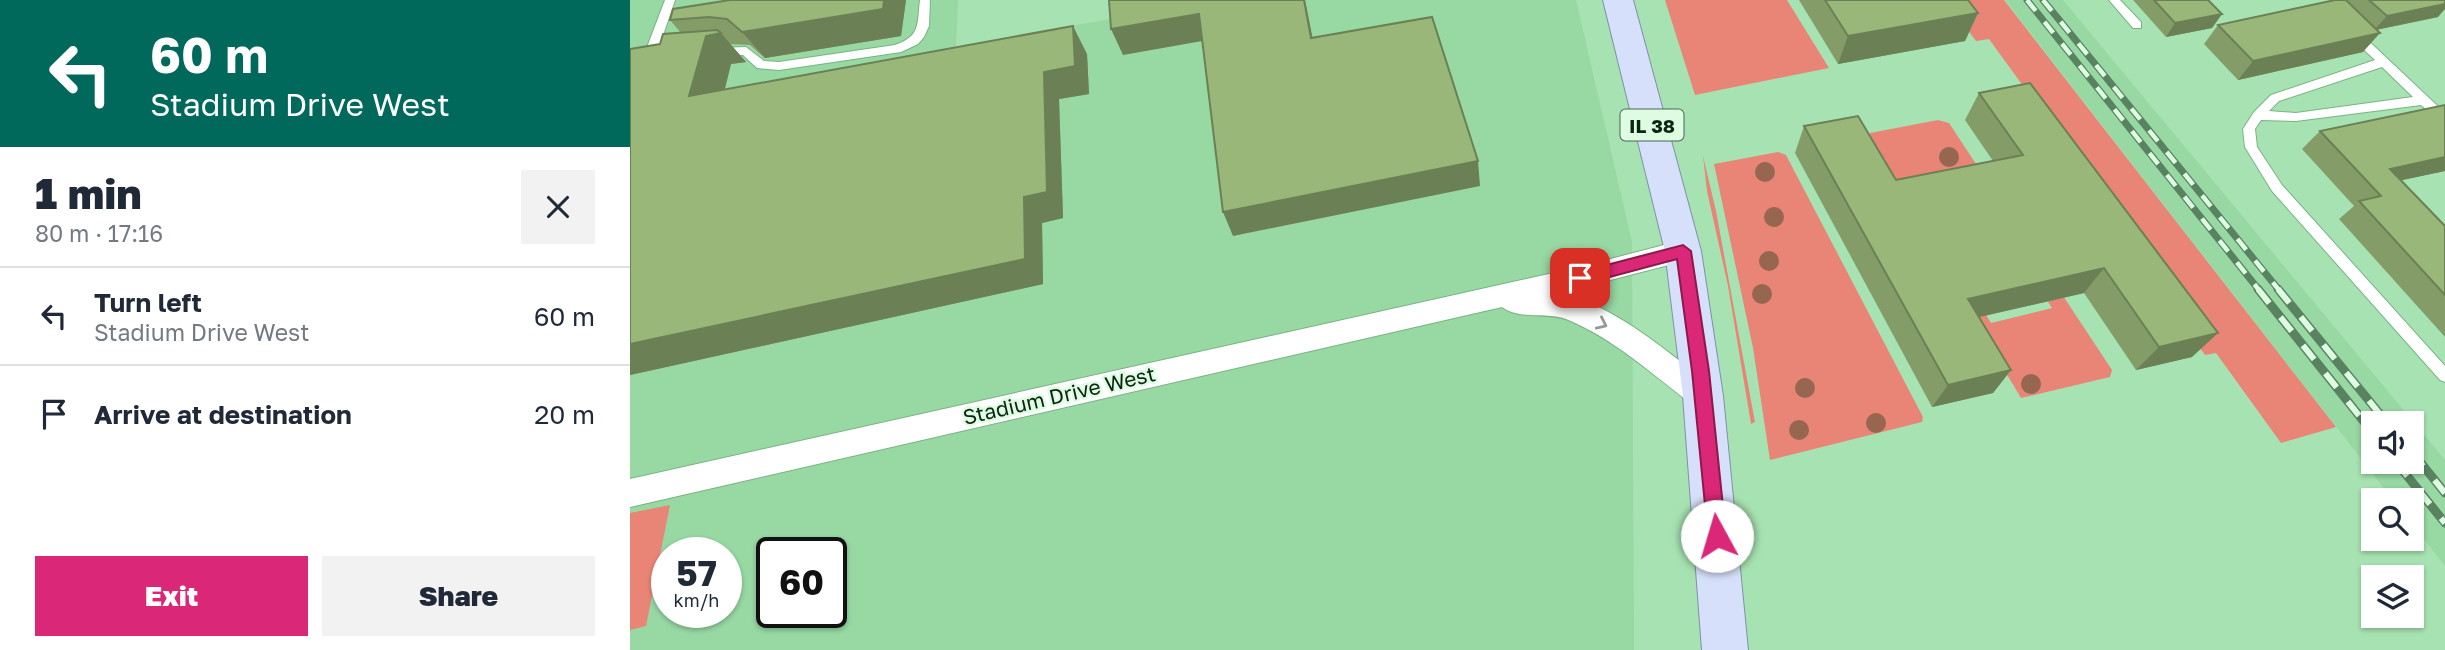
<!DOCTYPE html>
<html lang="en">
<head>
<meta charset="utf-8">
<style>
  body { margin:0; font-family:"Golos Text",sans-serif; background:#f2f2f3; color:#1f2937; height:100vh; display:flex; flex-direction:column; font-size:26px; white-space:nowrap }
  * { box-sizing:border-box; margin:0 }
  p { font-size:23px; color:#747a83 }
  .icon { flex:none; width:38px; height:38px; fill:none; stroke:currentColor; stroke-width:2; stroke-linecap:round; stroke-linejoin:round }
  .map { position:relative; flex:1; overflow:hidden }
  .side { display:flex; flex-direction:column; background:#fff; width:630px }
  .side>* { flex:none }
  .guide { background:#00695c; color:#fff; overflow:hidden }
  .fabs { position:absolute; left:1731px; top:411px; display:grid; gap:14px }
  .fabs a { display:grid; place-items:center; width:63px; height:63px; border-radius:0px; background:#fff; box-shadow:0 2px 5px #0004; font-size:35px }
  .speed { position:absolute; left:21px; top:537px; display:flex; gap:14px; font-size:35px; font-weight:700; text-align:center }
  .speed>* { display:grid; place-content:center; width:91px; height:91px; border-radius:50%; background:#fff; box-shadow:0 2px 5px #0004; line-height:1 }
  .speed small { font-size:18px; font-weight:400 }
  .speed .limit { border:4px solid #111; border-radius:10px; background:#fff; color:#111 }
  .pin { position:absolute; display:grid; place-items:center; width:60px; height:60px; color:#fff; margin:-30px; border-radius:14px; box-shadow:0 4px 10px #0006 }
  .me { position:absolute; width:77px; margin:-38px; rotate:354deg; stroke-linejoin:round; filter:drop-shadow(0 0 5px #0008) }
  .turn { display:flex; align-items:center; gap:24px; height:147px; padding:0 35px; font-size:32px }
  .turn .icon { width:91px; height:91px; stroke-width:2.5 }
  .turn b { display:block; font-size:49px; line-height:60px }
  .round { display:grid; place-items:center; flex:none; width:74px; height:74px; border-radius:0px; background:#f2f2f3 }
  .summary { display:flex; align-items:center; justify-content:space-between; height:119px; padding:0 35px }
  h1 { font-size:42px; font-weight:800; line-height:52px }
  .cta { display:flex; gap:14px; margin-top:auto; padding:14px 35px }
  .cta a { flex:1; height:80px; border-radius:0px; background:#db2777; color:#fff; font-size:28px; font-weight:800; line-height:80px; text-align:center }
  .cta a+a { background:#f2f2f3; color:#1f2937 }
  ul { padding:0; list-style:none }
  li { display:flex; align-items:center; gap:21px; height:98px; padding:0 35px; border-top:2px solid #e0e1e3 }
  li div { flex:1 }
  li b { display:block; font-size:26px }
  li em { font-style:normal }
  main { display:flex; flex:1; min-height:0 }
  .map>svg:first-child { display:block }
</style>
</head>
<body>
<main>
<section class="side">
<div class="guide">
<div class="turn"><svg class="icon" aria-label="left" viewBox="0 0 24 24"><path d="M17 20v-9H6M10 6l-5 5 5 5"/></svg><div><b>60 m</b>Stadium Drive West</div></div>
</div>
<div class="summary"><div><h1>1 min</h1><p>80 m · 17:16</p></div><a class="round"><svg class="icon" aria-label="close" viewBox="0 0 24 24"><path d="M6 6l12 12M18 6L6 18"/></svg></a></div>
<ul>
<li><svg class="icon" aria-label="left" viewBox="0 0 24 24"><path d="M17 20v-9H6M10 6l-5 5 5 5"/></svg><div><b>Turn left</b><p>Stadium Drive West</p></div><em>60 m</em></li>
<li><svg class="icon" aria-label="arrive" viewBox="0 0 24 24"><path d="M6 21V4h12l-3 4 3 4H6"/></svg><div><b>Arrive at destination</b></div><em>20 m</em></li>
</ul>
<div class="cta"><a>Exit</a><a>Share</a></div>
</section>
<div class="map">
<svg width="1815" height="650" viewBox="0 0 1815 650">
  <rect width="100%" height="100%" fill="#a7e3b2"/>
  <path fill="#97d8a3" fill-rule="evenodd" d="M0 0H328L326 47 584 0H946L1002 242 1004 650H0ZM37 553H96V612H37ZM142 553H201V612H142Z
    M1375 0H1433L1815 460V566L1782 524V500H1763ZM1743 424H1782V462H1743Z"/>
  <path fill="#e98576" d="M1035 0H1157L1199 68 1065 95Z
    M1315 0H1374L1706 427 1651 443 1586 353 1575 355 1391 104 1404 101 1359 39 1346 41Z
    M1308 120 1319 123 1377 211 1291 228 1237 140 1240 133Z
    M1148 152 1156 155 1293 417 1292 422 1140 460 1123 348 1084 164Z
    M1073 156 1086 211 1125 422 1121 424 1098 286 1077 191Z
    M1412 264 1482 370 1480 377 1391 398 1323 284 1335 281 1361 323 1422 308 1397 268Z
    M40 505 16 626 0 630V513Z"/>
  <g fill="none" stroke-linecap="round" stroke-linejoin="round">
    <defs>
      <path id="service" d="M35 0H45L28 50 35 57 29 61 20 59 16 50Z
        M290 0H300L299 26 294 37 288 44 271 52 149 70 127 68 113 55 88 56 82 52 88 48 116 47 134 61 149 62 265 45C291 36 287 24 290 0Z
        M1479 0H1490L1511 22V28H1503Z
        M1724 30 1728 31 1815 113V124L1811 123 1791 105 1666 121 1631 120 1625 129 1627 147 1652 185 1815 366V382L1810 380 1642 191 1615 147 1613 129 1624 112 1641 95 1745 60 1720 37V31ZM1752 67 1783 97 1666 113 1639 111 1649 101Z"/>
      <path id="minor" d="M1053 240 1062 243 1066 251 1062 259 926 294C980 300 1041 355 1083 387L1088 396 1083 405 1073 409 1063 405C1022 374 983 338 936 319 916 312 889 320 872 307L0 507V479L950 267Z"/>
      <path id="primary" d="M973 0H1003L1071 251 1093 396 1118 650H1072L1053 396 1035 251Z"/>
    </defs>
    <use href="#service" stroke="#79b384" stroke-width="2"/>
    <use href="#minor" stroke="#79b384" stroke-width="2"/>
    <use href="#primary" stroke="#7e91a6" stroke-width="2"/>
    <use href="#service" fill="#fff" fill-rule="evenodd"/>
    <use href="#minor" fill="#fff" fill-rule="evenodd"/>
    <use href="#primary" fill="#d7e0fa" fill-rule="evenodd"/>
    <defs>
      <path id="rail-far1" d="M1397 0 1629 290
        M1413 0 1649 290"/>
      <path id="rail" d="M1628 289 1743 433
        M1648 289 1758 424
        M1782 452 1815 493
        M1766 462 1815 523"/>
    </defs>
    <use href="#rail-far1" stroke="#598261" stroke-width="7"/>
    <use href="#rail" stroke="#598261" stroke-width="9"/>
    <use href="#rail-far1" stroke="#defce2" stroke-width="4.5" stroke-dasharray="14" stroke-linecap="butt"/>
    <use href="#rail" stroke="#defce2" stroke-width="6" stroke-dasharray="18" stroke-linecap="butt"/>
  </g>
  <g fill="#966650">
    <circle cx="1319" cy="157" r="10"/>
    <circle cx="1135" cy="172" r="10"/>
    <circle cx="1144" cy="217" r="10"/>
    <circle cx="1139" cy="261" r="10"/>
    <circle cx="1132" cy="294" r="10"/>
    <circle cx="1401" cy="384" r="10"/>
    <circle cx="1175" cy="388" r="10"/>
    <circle cx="1246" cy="423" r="10"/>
    <circle cx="1169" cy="430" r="10"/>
  </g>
  <path fill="#849d68" d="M100 0H276L271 36 135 58 120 45 100 44 116 62 101 64 95 89 457 54 459 94 429 99 433 218 412 223 413 284 0 375V49L30 44 51 33 40 20Z
    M1169 0H1338L1348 13 1335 41 1208 64Z
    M1503 0H1578L1592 14 1582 28 1536 37Z
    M1705 0H1815L1808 17 1747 30 1733 52 1608 80 1574 44 1588 25Z
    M1349 93 1562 357 1506 370 1454 293 1349 317 1381 370 1363 393 1302 407 1165 153 1174 126 1266 180 1363 161 1335 120Z
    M1815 105V171L1771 180 1815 226V337L1709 219 1724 206 1672 149 1690 131Z"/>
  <path fill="#6b8055" d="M254 0H276L271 36 135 58 112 32Z
    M674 0H675L688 65 681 38Z
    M1815 4V9L1808 17 1744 30 1757 16Z
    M1348 13 1335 41 1208 64 1218 36Z
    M569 14 578 40 493 55 481 29Z
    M1592 14 1582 28 1536 37 1545 23Z
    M443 26 457 54 459 94 429 99 433 218 412 223 413 284 0 375V344L394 197 414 72Z
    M91 33 116 62 101 64 86 123 59 96 76 36Z
    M1750 33 1733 52 1608 80 1623 61Z
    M1815 157V171L1740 187 1760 169Z
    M848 161 850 186 603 236 593 212Z
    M1474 268 1454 293 1323 323 1338 299Z
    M1588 333 1562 357 1506 370 1529 347Z
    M1381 370 1363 393 1302 407 1318 385Z"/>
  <path fill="#99b779" stroke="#6b8055" stroke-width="2" d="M100 0H254L253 9 112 32 97 19 79 17 40 20 43 9Z
    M479 0H674L681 38 802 17 848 161 593 212 569 14 481 29Z
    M1195 0H1338L1348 13 1218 36Z
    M1524 0H1578L1592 14 1545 23Z
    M1705 0H1716L1750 33 1623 61 1588 25Z
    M1739 0H1815V4L1757 16Z
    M443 26 445 66 414 72 417 192 394 197 395 259 0 344V49L30 44 33 34 87 30 91 33 76 36 59 96Z
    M1400 83 1588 333 1529 347 1474 268 1338 299 1381 370 1318 385 1174 126 1228 116 1266 180 1393 155 1349 93Z
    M1815 105V157L1760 169 1815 226V295L1729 201 1751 196 1690 131Z"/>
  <defs><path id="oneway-chevron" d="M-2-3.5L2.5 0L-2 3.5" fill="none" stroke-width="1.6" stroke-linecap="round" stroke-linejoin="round" transform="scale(1.75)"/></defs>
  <use stroke="#929c94" href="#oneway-chevron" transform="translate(972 324) rotate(25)"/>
  <path fill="#db2777" stroke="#8e194d" stroke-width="2" d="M1053 245 1061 251 1079 371 1096 536 1094 542 1087 545 1081 542 1078 536 1062 371 1047 259 950 285 942 278 950 272Z"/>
  <g text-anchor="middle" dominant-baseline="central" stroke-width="5" stroke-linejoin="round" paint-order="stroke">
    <rect fill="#defce2" stroke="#4b6550" stroke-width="2" x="990.5" y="109.5" width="63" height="31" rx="5"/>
    <g font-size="19" font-weight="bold" fill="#0c2412">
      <text x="1022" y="125">IL 38</text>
    </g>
    <g font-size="21" fill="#0c2412" stroke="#defce2">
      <text transform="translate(429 395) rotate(-13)">Stadium Drive West</text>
    </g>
  </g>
</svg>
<div class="fabs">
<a><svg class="icon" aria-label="sound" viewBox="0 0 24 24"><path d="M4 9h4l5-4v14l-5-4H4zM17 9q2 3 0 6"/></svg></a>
<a><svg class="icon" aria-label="search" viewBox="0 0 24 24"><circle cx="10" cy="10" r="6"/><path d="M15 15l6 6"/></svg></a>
<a><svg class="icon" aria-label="layers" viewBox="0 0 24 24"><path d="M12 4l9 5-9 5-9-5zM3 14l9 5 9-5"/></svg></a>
</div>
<div class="speed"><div>57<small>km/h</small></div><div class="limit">60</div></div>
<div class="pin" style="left:950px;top:278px;background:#d93025"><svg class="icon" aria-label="arrive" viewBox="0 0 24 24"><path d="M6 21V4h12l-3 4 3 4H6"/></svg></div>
<svg class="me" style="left:1087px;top:536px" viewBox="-20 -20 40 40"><circle r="19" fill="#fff"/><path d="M0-13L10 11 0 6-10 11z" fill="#db2777"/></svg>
</div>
</main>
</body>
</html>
